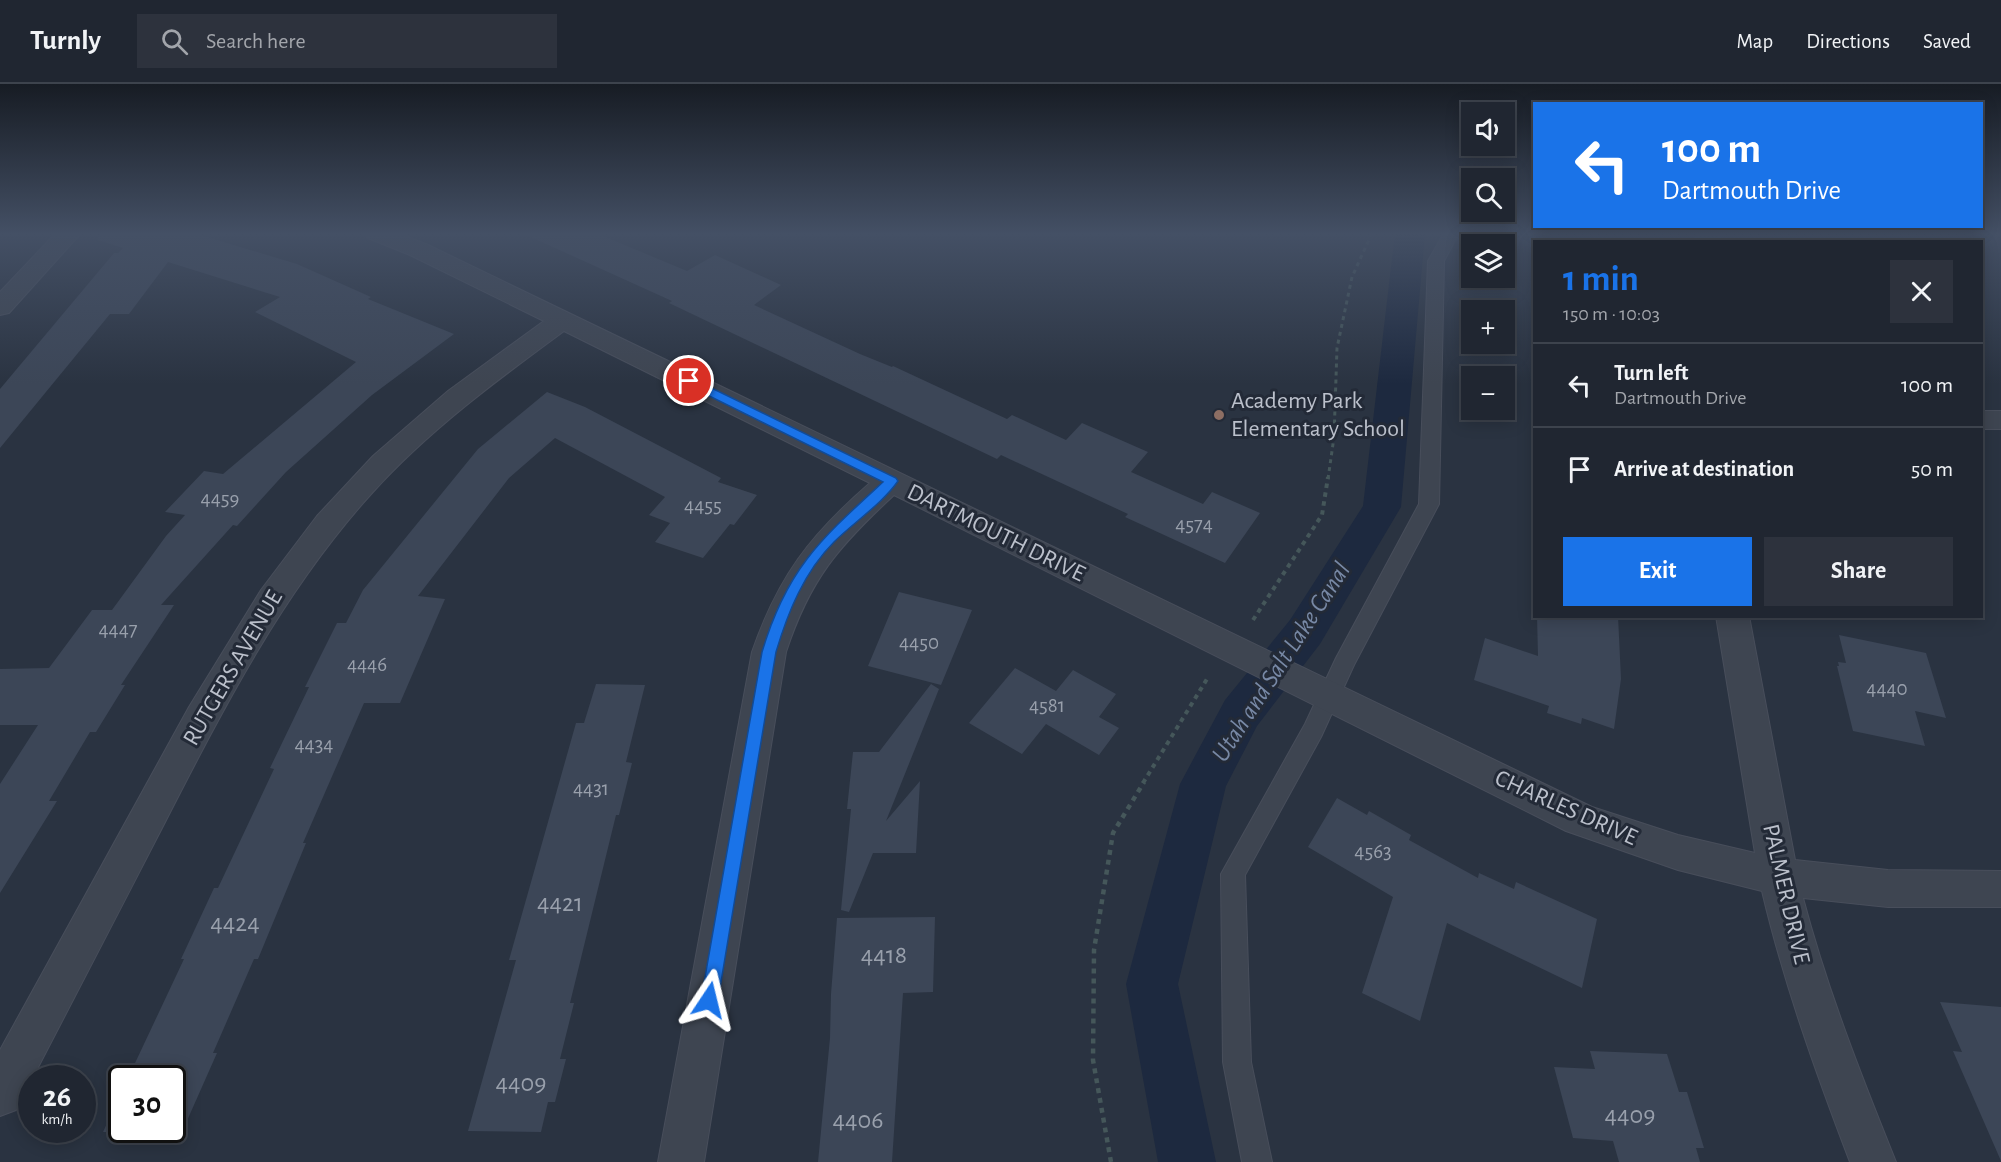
<!DOCTYPE html>
<html lang="en">
<head>
<meta charset="utf-8">
<style>
  body { margin:0; font-family:"Alegreya Sans",sans-serif; background:#2d323d; color:#f1f3f6; height:100vh; display:flex; flex-direction:column; font-size:22px; white-space:nowrap }
  * { box-sizing:border-box; margin:0 }
  p { font-size:20px; color:#a2a5ab }
  .icon { flex:none; width:33px; height:33px; fill:none; stroke:currentColor; stroke-width:2; stroke-linecap:round; stroke-linejoin:round }
  .map { position:relative; flex:1; overflow:hidden }
  .panel { position:absolute; left:1533px; top:156px; width:450px; height:378px; display:flex; flex-direction:column; background:#202631; border-radius:0px; box-shadow:0 3px 15px #0003,0 0 0 2px #3d434d }
  .panel>* { flex:none }
  .hud { position:absolute; left:1533px; top:18px; width:450px; height:126px; border-radius:0px; box-shadow:0 3px 15px #0003,0 0 0 2px #3d434d; background:#1a73e8; color:#fff; overflow:hidden }
  .fabs { position:absolute; left:1461px; top:18px; display:grid; gap:12px }
  .fabs a { display:grid; place-items:center; width:54px; height:54px; border-radius:0px; background:#202631; box-shadow:0 3px 15px #0003,0 0 0 2px #3d434d; font-size:30px }
  .speed { position:absolute; left:18px; top:981px; display:flex; gap:12px; font-size:30px; font-weight:700; text-align:center }
  .speed>* { display:grid; place-content:center; width:78px; height:78px; border-radius:50%; background:#202631; box-shadow:0 3px 15px #0003,0 0 0 2px #3d434d; line-height:1 }
  .speed small { font-size:15px; font-weight:400 }
  .speed .limit { border:3px solid #111; border-radius:9px; background:#fff; color:#111 }
  .pin { position:absolute; display:grid; place-items:center; width:51px; height:51px; color:#fff; margin:-26px; border:3px solid #fff; border-radius:50%; box-shadow:0 2px 6px #0007 }
  .me { position:absolute; width:66px; margin:-33px; rotate:10deg; stroke-linejoin:round; filter:drop-shadow(0 0 4px #0008) }
  .turn { display:flex; align-items:center; gap:21px; height:126px; padding:0 30px; font-size:27px }
  .turn .icon { width:78px; height:78px; stroke-width:2.5 }
  .turn b { display:block; font-size:42px; line-height:51px }
  .round { display:grid; place-items:center; flex:none; width:63px; height:63px; border-radius:0px; background:#2d323d }
  .headline { display:flex; align-items:center; justify-content:space-between; height:102px; padding:0 30px }
  h1 { font-size:36px; font-weight:700; line-height:45px; color:#1a73e8 }
  .cta { display:flex; gap:12px; margin-top:auto; padding:12px 30px }
  .cta a { flex:1; height:69px; border-radius:0px; background:#1a73e8; color:#fff; font-size:24px; font-weight:700; line-height:69px; text-align:center }
  .cta a+a { background:#2d323d; color:#f1f3f6 }
  ul { padding:0; list-style:none }
  li { display:flex; align-items:center; gap:18px; height:84px; padding:0 30px; border-top:2px solid #3d434d }
  li div { flex:1 }
  li b { display:block; font-size:22px }
  li em { font-style:normal }
  header { display:flex; align-items:center; gap:36px; box-sizing:border-box; height:84px; padding:0 30px; background:#202631; border-bottom:2px solid #3d434d }
  header strong { font-size:28px }
  nav { display:flex; gap:33px; margin-inline-start:auto; font-size:21px }
  .search { width:420px; height:54px; background:#2d323d; display:flex; align-items:center; gap:15px; box-sizing:border-box; padding:0 21px; border-radius:0px; color:#a2a5ab; font-size:22px }
  .map>svg:first-child { display:block }
</style>
</head>
<body>
<header>
<strong>Turnly</strong>
<div class="search"><svg class="icon" aria-label="search" viewBox="0 0 24 24"><circle cx="10" cy="10" r="6"/><path d="M15 15l6 6"/></svg>Search here</div>
<nav><a>Map</a><a>Directions</a><a>Saved</a></nav>
</header>
<div class="map">
<svg width="2001" height="1078" viewBox="0 0 2001 1078">
  <rect width="100%" height="100%" fill="#2a3341"/>
  <g fill="none" stroke-linecap="round" stroke-linejoin="round">
    <path fill="#1d293f" fill-rule="evenodd" d="M1395 149H1425L1401 423 1320 560 1257 642 1226 702 1178 900 1216 1078H1158L1126 900 1180 700 1225 616 1290 536 1363 422Z"/>
  </g>
  <path fill="#3c4657" d="M99 149H194L297 180 371 213 368 215 454 250 372 311 286 388 237 442 233 441 161 521H174L121 601H125L96 648H90L49 717H57L0 809V700L38 641H0V585L49 584 92 526H112L166 452 185 431 165 428 204 387 223 390 356 278 255 228 280 213 168 178 129 230H110L0 364V305L114 169H118L123 164 98 156Z
    M522 149H596L687 187 715 171 781 201 754 221 860 270 892 283 893 282 1007 335 1012 331 1066 356 1082 339 1148 368 1131 388 1203 420 1212 408 1260 429 1225 479 1125 433 1128 430 1001 371 997 375 669 219 672 217Z
    M547 308 585 323 721 394 718 398 757 411 734 441 730 440 703 474 655 458 670 439 649 431 665 413 555 354 509 394 418 512 445 515 400 619H364L303 759H306L258 875H254L213 969H217L182 1048H103L122 1007V1046H172V994H128L184 875H181L214 804H218L274 685 270 684 309 603H305L337 539H346L363 506 478 365Z
    M899 508 972 526 941 601 868 582Z
    M1537 532H1618L1621 595 1614 645 1582 634 1581 640 1547 629 1549 622 1474 596 1485 554 1538 572Z
    M1839 551 1926 569 1946 634 1915 627 1925 662 1853 647 1837 582H1839L1838 578 1846 579Z
    M1015 584 1056 607 1073 586 1116 610 1099 633 1119 644 1099 671 1046 640 1022 670 969 639Z
    M596 600 645 601 626 678 632 679 619 731H616L570 919H574L560 975H566L555 1018H548L541 1048 468 1047 516 876H509L576 639H584Z
    M931 600 939 605 886 737 920 697 916 769H873L849 828 841 826 851 725H847L853 668H879Z
    M1337 714 1367 731 1369 727 1411 751 1409 756 1478 794 1479 789 1514 805 1516 798 1597 835 1582 904 1447 839 1420 937 1362 909 1393 813 1308 763Z
    M935 833 933 908 903 909 892 1078H818L830 954 831 910 837 834Z
    M1940 918 2001 923V1077L1953 967 1962 968Z
    M1590 967 1667 970 1679 1008H1687L1704 1064H1696L1700 1078H1619L1613 1057 1573 1054 1554 983 1595 985Z"/>
  <g fill="none" stroke-linecap="round" stroke-linejoin="round">
    <defs>
      <path id="lane" d="M1444 149H1459L1444 177 1439 420 1354 581 1321 653 1245 791 1251 978 1272 1078H1242L1223 978 1221 790 1305 640 1336 574 1419 420 1428 177Z"/>
      <path id="street" d="M56 149H81L9 229 0 231V208Z
        M364 149H397L428 161 1592 723 1678 751 1755 769 1716 532H1749L1795 776 1888 786 2001 787V823H1888L1803 814C1827 905 1861 991 1896 1078H1850C1816 989 1784 900 1762 807L1678 786 1566 747 894 411C838 463 810 495 786 568L704 1078H658L752 568C778 493 810 451 870 399L564 247C496 297 428 347 372 409 283 507 223 625 163 742 115 836 65 931 16 1026L0 1032V966L189 623 261 506 317 432 373 372 448 307 544 237 410 171 368 154Z
        M1699 149H1723L1717 158H1693Z
        M1982 327H2001V345H1982Z"/>
    </defs>
    <use href="#lane" stroke="#484e5b" stroke-width="2"/>
    <use href="#street" stroke="#484e5b" stroke-width="2"/>
    <path stroke="#45575a" stroke-width="3" stroke-dasharray="4 4" stroke-linecap="butt" d="M1328 395 1334 353 1337 264 1352 193 1372 149"/>
    <path stroke="#45575a" stroke-width="4" stroke-dasharray="4.5 4.5" stroke-linecap="butt" d="M1253 536 1322 431 1328 393
      M1143 699 1207 595"/>
    <path stroke="#45575a" stroke-width="4.5" stroke-dasharray="5 5" stroke-linecap="butt" d="M1111 1078 1093 976 1094 866 1113 749 1144 698"/>
    <use href="#lane" fill="#3e4551" fill-rule="evenodd"/>
    <use href="#street" fill="#3e4551" fill-rule="evenodd"/>
  </g>
  <linearGradient id="sky" x2="0" y2="1"><stop stop-color="#171c24"/><stop offset="0.5" stop-color="#445065"/><stop offset="1" stop-color="#445065" stop-opacity="0"/></linearGradient>
  <rect width="2001" height="300" fill="url(#sky)"/>
  <path fill="#1a73e8" stroke="#114b97" stroke-width="1.5" d="M689 293 896 394 898 397C883 419 853 439 834 458 804 488 788 528 776 568L718 916 715 922 709 924 703 922 701 916 762 568C787 484 821 455 883 398L685 300V294Z"/>
  <circle fill="#8d6e63" stroke="#232a37" stroke-width="2" cx="1219" cy="331" r="6"/>
  <g text-anchor="middle" dominant-baseline="central" stroke-width="6" stroke-linejoin="round" paint-order="stroke">
    <g font-size="21" fill="#99a0ac">
      <text x="220" y="414">4459</text>
      <text x="703" y="421">4455</text>
      <text x="1194" y="440">4574</text>
      <text x="118" y="545">4447</text>
      <text x="919" y="558">4450</text>
      <text x="367" y="580">4446</text>
      <text x="1887" y="604">4440</text>
      <text x="1047" y="621">4581</text>
      <text x="314" y="660">4434</text>
      <text x="591" y="704">4431</text>
      <text x="1373" y="767">4563</text>
    </g>
    <g font-size="24" fill="#bbc0cb" stroke="#232a37" text-anchor="start">
      <text x="1231" y="317">Academy Park<tspan x="1231" dy="28">Elementary School</tspan></text>
    </g>
    <g font-size="24" fill="#bbc0cb" stroke="#232a37">
      <text transform="translate(996 449) rotate(26)">DARTMOUTH DRIVE</text>
      <text transform="translate(233 584) rotate(-60)">RUTGERS AVENUE</text>
      <text transform="translate(1566 724) rotate(24)">CHARLES DRIVE</text>
      <text transform="translate(1786 810) rotate(77)">PALMER DRIVE</text>
    </g>
    <g font-size="26" font-style="italic" fill="#7889a6" stroke="#232a37">
      <text transform="translate(1281 578) rotate(-57)">Utah and Salt Lake Canal</text>
    </g>
    <g font-size="26" fill="#99a0ac">
      <text x="560" y="819">4421</text>
      <text x="235" y="839">4424</text>
      <text x="884" y="871">4418</text>
      <text x="521" y="999">4409</text>
      <text x="1630" y="1031">4409</text>
      <text x="858" y="1036">4406</text>
    </g>
  </g>
</svg>
<div class="fabs">
<a><svg class="icon" aria-label="sound" viewBox="0 0 24 24"><path d="M4 9h4l5-4v14l-5-4H4zM17 9q2 3 0 6"/></svg></a>
<a><svg class="icon" aria-label="search" viewBox="0 0 24 24"><circle cx="10" cy="10" r="6"/><path d="M15 15l6 6"/></svg></a>
<a><svg class="icon" aria-label="layers" viewBox="0 0 24 24"><path d="M12 4l9 5-9 5-9-5zM3 14l9 5 9-5"/></svg></a>
<a>+</a>
<a>−</a>
</div>
<div class="speed"><div>26<small>km/h</small></div><div class="limit">30</div></div>
<div class="pin" style="left:689px;top:297px;background:#d93025"><svg class="icon" aria-label="arrive" viewBox="0 0 24 24"><path d="M6 21V4h12l-3 4 3 4H6"/></svg></div>
<svg class="me" style="left:709px;top:916px" viewBox="-20 -20 40 40"><path d="M0-17L14 15 0 8-14 15z" fill="#1a73e8" stroke="#fff" stroke-width="4"/></svg>
<div class="hud">
<div class="turn"><svg class="icon" aria-label="left" viewBox="0 0 24 24"><path d="M17 20v-9H6M10 6l-5 5 5 5"/></svg><div><b>100 m</b>Dartmouth Drive</div></div>
</div>
<section class="panel">
<div class="headline"><div><h1>1 min</h1><p>150 m · 10:03</p></div><a class="round"><svg class="icon" aria-label="close" viewBox="0 0 24 24"><path d="M6 6l12 12M18 6L6 18"/></svg></a></div>
<ul>
<li><svg class="icon" aria-label="left" viewBox="0 0 24 24"><path d="M17 20v-9H6M10 6l-5 5 5 5"/></svg><div><b>Turn left</b><p>Dartmouth Drive</p></div><em>100 m</em></li>
<li><svg class="icon" aria-label="arrive" viewBox="0 0 24 24"><path d="M6 21V4h12l-3 4 3 4H6"/></svg><div><b>Arrive at destination</b></div><em>50 m</em></li>
</ul>
<div class="cta"><a>Exit</a><a>Share</a></div>
</section>
</div>
</body>
</html>
